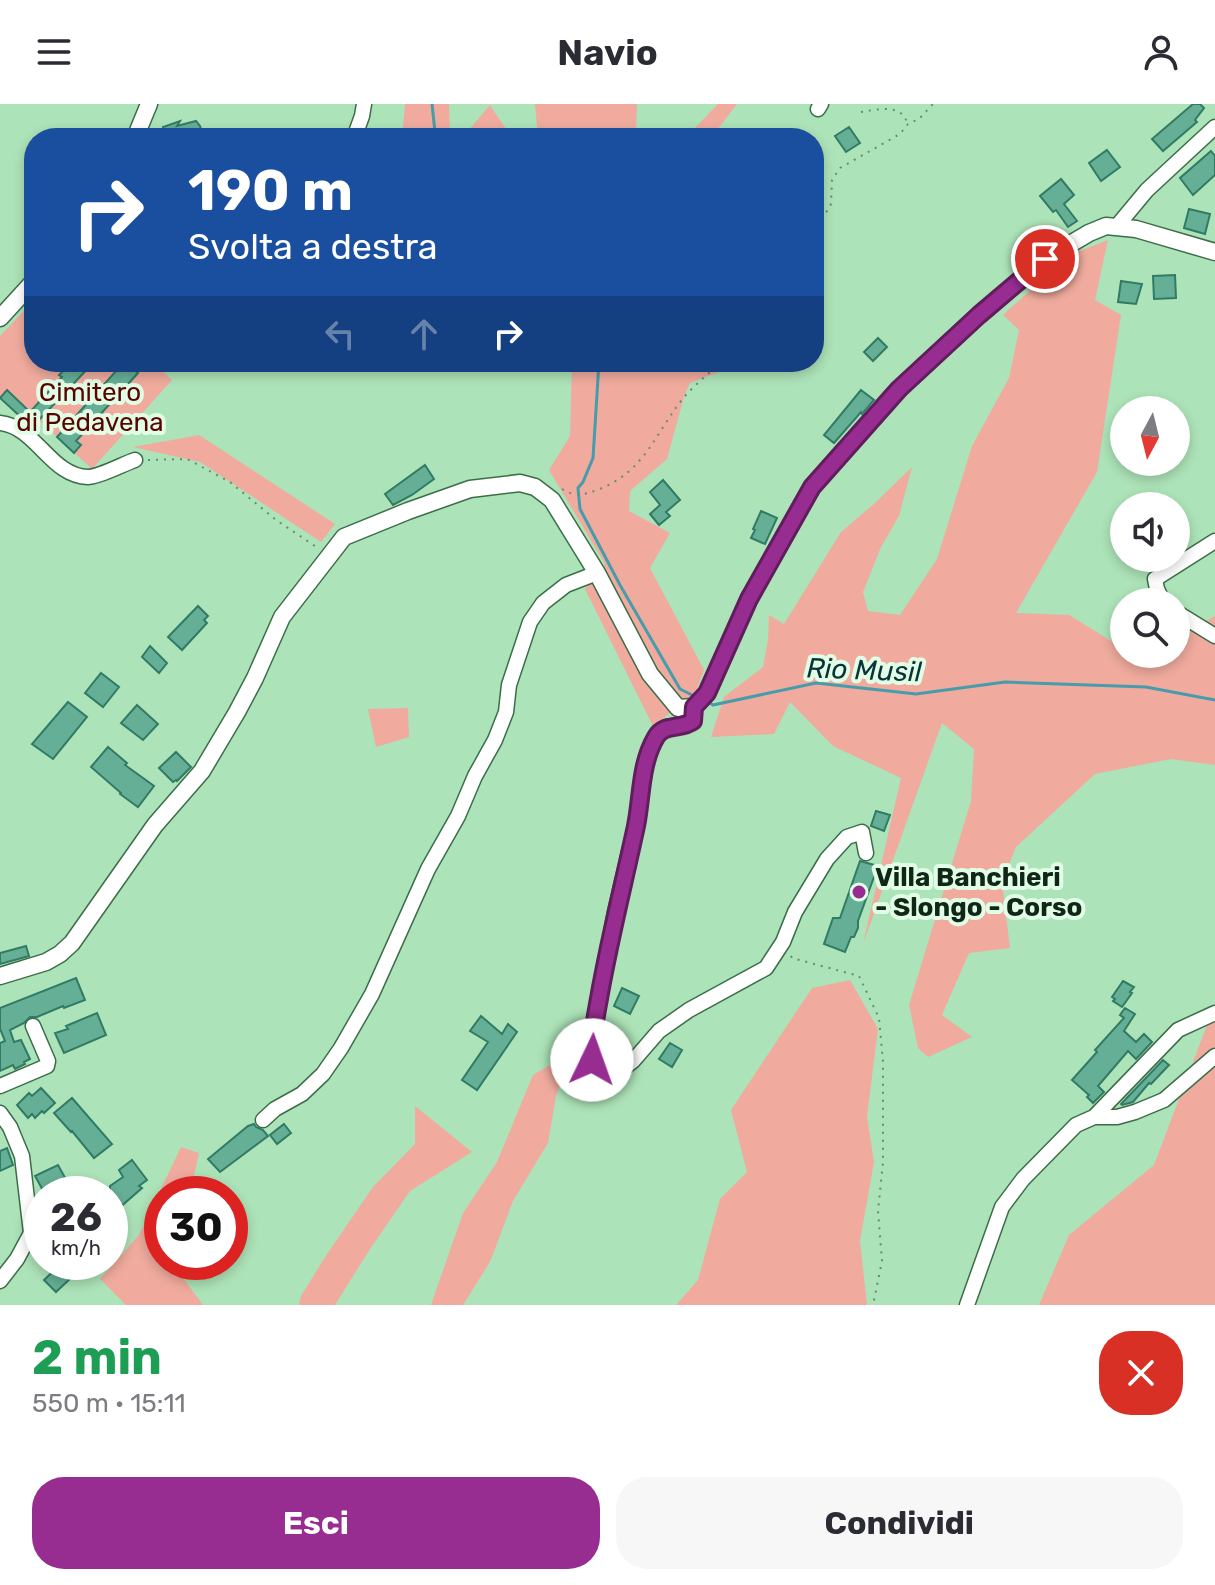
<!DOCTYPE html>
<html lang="it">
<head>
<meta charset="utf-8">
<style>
  body { margin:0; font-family:Rubik,sans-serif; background:#f7f7f7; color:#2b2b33; height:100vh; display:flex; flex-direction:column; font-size:30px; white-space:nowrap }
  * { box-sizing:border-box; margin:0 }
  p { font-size:26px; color:#7c7c81 }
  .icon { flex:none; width:44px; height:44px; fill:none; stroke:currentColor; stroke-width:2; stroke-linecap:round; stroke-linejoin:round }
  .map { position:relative; height:1201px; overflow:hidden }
  .sheet { display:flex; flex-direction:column; background:#fff; flex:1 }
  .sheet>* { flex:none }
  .hud { position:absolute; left:24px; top:24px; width:800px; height:244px; border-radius:32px; box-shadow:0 4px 12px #0003; background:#1a4fa0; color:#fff; overflow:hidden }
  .needle { width:52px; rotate:187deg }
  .controls { position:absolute; left:1110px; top:292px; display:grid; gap:16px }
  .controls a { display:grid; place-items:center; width:80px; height:80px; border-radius:50%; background:#fff; box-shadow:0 4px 12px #0003; font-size:40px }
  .speed { position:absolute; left:24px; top:1072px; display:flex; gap:16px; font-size:40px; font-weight:700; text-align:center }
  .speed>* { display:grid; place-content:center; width:104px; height:104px; border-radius:50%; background:#fff; box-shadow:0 4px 12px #0003; line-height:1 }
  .speed small { font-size:20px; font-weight:400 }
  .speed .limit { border:12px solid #d22; background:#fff; color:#111 }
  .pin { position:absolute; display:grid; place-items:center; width:68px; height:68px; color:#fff; margin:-34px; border:4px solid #fff; border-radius:50%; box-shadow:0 2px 8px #0007 }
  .me { position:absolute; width:88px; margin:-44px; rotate:3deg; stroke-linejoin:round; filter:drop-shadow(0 0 6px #0008) }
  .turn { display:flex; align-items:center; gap:28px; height:168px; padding:0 32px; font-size:36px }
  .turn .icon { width:104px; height:104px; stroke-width:2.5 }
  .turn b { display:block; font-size:56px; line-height:68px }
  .lanes { display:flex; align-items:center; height:76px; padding:0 32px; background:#0003; justify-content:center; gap:40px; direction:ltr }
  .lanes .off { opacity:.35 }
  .round { display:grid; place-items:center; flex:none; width:84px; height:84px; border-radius:32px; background:#f7f7f7 }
  .overview { display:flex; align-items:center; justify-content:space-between; height:136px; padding:0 32px }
  h1 { font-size:48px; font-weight:700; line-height:60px; color:#1e9e55 }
  .primary-button { display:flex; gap:16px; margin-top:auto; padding:16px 32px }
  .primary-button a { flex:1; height:92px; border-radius:32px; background:#972d90; color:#fff; font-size:32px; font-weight:700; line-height:92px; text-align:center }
  .primary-button a+a { background:#f7f7f7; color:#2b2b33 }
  header { display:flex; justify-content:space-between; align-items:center; height:104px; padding:0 32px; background:#fff; font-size:36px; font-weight:700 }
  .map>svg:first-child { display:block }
</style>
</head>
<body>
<header><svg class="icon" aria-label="menu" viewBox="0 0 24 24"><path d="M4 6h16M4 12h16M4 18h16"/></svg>Navio<svg class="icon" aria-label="person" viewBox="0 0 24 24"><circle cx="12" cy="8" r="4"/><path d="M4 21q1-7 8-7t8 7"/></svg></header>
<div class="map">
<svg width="1215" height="1201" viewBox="0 0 1215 1201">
  <rect width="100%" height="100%" fill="#ade3b8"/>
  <path fill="#f0ab9e" d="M405 0H449L450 34H402Z
    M535 0H637L636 29 695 24 718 0H737L711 34H538Z
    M490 1 512 34H462Z
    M1108 136 1095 196 1121 211 1097 368 1016 509 1069 511 1124 545V550H1133L1140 554 1148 550H1176V534L1215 512V661L1171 655 1095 670 1016 743 1002 778 1010 844 969 849 942 911 972 933 928 953 918 944 909 901 971 697 974 645 942 619 863 840 901 674 833 642 790 598 774 630 711 633 724 593 763 563 768 536 769 511 784 520 841 428 875 399 912 363 899 412 881 443 863 488 868 507 900 511 937 455 972 342 1009 274 1019 226 1003 211 1069 151Z
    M34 196V258H153L172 276 92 365 30 308 23 315 0 293V232Z
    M572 258H745L690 279 684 293 667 355 630 387 629 407 670 429 650 464 704 566 695 590 653 622 585 485 605 460 549 366 570 332Z
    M199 331 335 420 321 438 200 358 133 343Z
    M408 604 409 633 376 643 368 605Z
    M850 876 878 925 867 1012 874 1058 860 1137 867 1201H676L698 1176 720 1095 747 1068 731 1006 812 884Z
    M1215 900V1201H1039L1069 1131 1154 1061Z
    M572 948 556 992 548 1039 513 1097 490 1158 463 1201H431L463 1109 497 1058 533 971Z
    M415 1002 472 1048 410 1087 370 1145 335 1201H299L301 1192 327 1150 373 1083 415 1040Z
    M181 1043 199 1049 190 1090H162V1158H175L174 1162 203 1201H126L100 1175 139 1131Z"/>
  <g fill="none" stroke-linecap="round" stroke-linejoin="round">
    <path stroke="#469cab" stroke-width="3" d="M432 0 435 28 438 34
      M599 258 593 354 583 378 578 384 580 405 620 481 680 585 694 592
      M708 598 713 601 816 579 916 590 1005 578 1146 583 1215 596"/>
  </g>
  <path fill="#66af97" stroke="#317b65" stroke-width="2" d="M1193 0H1200L1204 4 1195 16 1197 18 1163 47 1152 35Z
    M180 17 177 22 196 17 200 22 203 31 190 34H167L163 23Z
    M849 23 860 39 846 48 835 32Z
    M1107 46 1120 63 1101 77 1089 59Z
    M1211 47 1215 52V71L1193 91 1180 74Z
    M1061 75 1074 91 1064 100 1077 117 1068 123 1056 106 1053 108 1040 92Z
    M1189 105 1210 110 1205 130 1184 124Z
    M1175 171 1176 194 1154 195 1153 172Z
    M1121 177 1142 180 1136 200 1118 198Z
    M878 234 887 243 873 257 864 248Z
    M75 258H94L39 316 30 308 62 273 59 271 69 261 71 263Z
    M124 258 138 269 76 337 81 341 74 349 57 333Z
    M7 286 30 308 23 315 0 294Z
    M861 286 874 296 862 310 861 308 834 339 824 331Z
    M425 361 434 375 412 391 393 401 385 390Z
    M663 376 680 396 666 408 670 412 659 421 650 410 660 401 650 388Z
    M761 407 777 414 765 440 751 434 755 426 753 425Z
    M198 502 208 512 204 516 207 519 182 546 168 533Z
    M150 542 167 559 159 569 142 553Z
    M101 569 119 583 103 603 85 589Z
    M68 598 87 613 53 655 32 640Z
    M137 601 158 620 143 636 121 619Z
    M108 643 127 659 125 661 154 682 138 703 120 690 121 689 91 663Z
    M176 648 191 663 177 677 176 676 173 678 159 664Z
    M876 707 890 711 884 727 871 722Z
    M860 757 878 762 858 817V824L854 833H851L845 848 824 840 833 814H840Z
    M26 842 29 852 0 860V849Z
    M76 874 85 896 64 904 63 902 37 913H30L24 919 10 926 14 938 21 936 30 955 24 958 25 960 15 965 13 961 0 967V939L5 937 0 925V904Z
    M1123 877 1134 883 1130 888 1132 889 1122 903 1113 897 1115 895 1112 893Z
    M622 884 639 892 630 910 614 902Z
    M1125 904 1135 910 1124 927 1136 938 1144 930 1152 938 1136 955 1128 947 1098 982 1104 988 1093 999 1087 993 1089 991 1072 976 1097 948 1095 946 1124 914 1120 911Z
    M97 909 106 931 64 949 55 929 68 925 66 922Z
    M481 912 502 930 508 920 517 928 477 986 462 976 488 938 470 927Z
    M670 939 682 946 672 963 659 955Z
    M1163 956 1169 961 1151 980 1149 979 1133 998 1122 1001 1121 1000Z
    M41 984 55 999 44 1009 42 1007 35 1014 32 1010 28 1014 17 1001 29 989 32 992Z
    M72 994 112 1040 94 1054 72 1027 71 1028 54 1009Z
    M254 1020 256 1023 263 1026 268 1032 220 1068 208 1055 248 1022Z
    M284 1020 291 1029 277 1040 270 1031Z
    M7 1044 13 1061 0 1067V1047Z
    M132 1056 147 1076 139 1082 142 1084 110 1112V1082L123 1073 119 1066Z
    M58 1061 69 1081 50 1090H45L35 1072Z
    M61 1160 72 1173 56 1188 44 1176Z"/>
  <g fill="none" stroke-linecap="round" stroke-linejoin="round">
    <defs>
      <path id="minor" d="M818 5 821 0
        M354 34 362 12 364 0
        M1117 122 1147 86 1215 23
        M0 319C37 323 50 372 88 373 99 373 123 360 135 356
        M1163 498 1157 485 1155 475 1215 437
        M1176 508 1215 532
        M694 603 693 617 687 621 666 623 657 630 645 658 638 711 615 808 592 936V956L599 971 612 973 633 957 659 927 689 906 766 864 783 838 795 808 827 755 847 733 862 728 866 749
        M0 982 47 962 48 957 33 922
        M0 1009 10 1023 22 1052 31 1129 17 1155 0 1177
        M1094 1013 1178 926 1215 909
        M263 1016 275 1005 302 990 323 970 341 944 372 890 428 765 458 712 475 672 495 636 506 608 509 581 530 518 543 499 566 481 597 469
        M967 1201 1002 1103 1023 1075 1076 1021 1094 1013H1117L1135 1008 1164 996 1215 952"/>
      <path id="tertiary" d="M135 34 149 0
        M0 214 34 177
        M0 872 46 858 60 850 72 839 155 721 202 667 237 608 255 574 282 513 344 433 408 407 470 385 520 379 535 383 552 396 597 469 650 570 678 604 694 603 707 589 749 495 812 383 899 285 979 211 1045 155 1089 129 1106 122 1136 125 1215 148"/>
    </defs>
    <use href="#minor" stroke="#3b6e48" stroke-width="17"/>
    <use href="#tertiary" stroke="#3b6e48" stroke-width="19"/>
    <path stroke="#658d6e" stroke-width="2" stroke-dasharray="2 6" stroke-linecap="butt" d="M861 8C879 5 902 0 907 19
      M814 129 831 100 832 76 840 64 900 30 908 20 919 15 933 0
      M148 356 187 355 230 378 276 416 318 444
      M562 385C575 393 583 391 597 386 646 368 655 328 685 292 696 280 709 269 721 258
      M791 852 792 854 859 872 879 914 883 958V1058L878 1107 882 1157 873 1201"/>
    <use href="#minor" stroke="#fff" stroke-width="14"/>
    <use href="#tertiary" stroke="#fff" stroke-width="16"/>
  </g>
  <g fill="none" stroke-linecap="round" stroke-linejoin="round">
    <defs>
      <path id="route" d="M592 956C591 933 596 912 600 889 610 833 624 778 636 722 642 692 640 660 656 633 664 619 681 626 693 617L694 603 707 589 749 495 812 383 899 285 979 211 1045 155"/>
    </defs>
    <use href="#route" stroke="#621d5e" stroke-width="20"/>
    <use href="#route" stroke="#972d90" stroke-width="14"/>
  </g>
  <circle fill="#972d90" stroke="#e1fde6" stroke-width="3" cx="859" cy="788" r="8"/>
  <g text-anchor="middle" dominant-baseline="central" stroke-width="8" stroke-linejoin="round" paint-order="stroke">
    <g font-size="26" fill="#580501" stroke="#e1fde6">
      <text x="90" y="288">Cimitero<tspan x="90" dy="30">di Pedavena</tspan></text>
    </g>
    <g font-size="26" font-weight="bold" fill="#102616" stroke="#e1fde6" text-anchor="start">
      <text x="875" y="773">Villa Banchieri<tspan x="875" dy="30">- Slongo - Corso</tspan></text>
    </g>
    <g font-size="28" font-style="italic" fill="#09333a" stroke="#e1fde6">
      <text transform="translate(864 566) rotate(2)">Rio Musil</text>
    </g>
  </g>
</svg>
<div class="controls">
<a><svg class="needle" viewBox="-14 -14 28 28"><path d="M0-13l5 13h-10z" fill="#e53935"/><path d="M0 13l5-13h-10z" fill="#7c7c81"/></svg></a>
<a><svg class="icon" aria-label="sound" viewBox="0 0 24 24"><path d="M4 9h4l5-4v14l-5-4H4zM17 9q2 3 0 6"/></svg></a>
<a><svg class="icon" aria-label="search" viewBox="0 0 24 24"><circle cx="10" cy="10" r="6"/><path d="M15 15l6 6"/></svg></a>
</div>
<div class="speed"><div>26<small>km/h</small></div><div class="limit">30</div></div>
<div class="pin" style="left:1045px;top:155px;background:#d93025"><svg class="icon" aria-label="arrive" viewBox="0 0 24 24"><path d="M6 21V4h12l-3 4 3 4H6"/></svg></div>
<svg class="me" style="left:592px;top:956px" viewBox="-20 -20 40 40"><circle r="19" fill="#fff"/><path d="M0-13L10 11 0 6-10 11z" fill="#972d90"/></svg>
<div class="hud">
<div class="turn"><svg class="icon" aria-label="right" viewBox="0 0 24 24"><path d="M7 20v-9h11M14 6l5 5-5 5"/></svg><div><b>190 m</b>Svolta a destra</div></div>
<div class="lanes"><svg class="icon off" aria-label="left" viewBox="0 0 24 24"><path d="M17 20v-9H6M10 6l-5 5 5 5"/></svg><svg class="icon off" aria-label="ahead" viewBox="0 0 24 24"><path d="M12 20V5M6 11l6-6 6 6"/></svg><svg class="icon" aria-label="right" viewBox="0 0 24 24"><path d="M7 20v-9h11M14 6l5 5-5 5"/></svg></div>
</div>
</div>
<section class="sheet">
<div class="overview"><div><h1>2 min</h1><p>550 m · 15:11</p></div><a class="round" style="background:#d93025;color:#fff"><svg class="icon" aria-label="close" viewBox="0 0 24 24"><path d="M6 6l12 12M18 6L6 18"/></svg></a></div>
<div class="primary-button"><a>Esci</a><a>Condividi</a></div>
</section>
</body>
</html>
